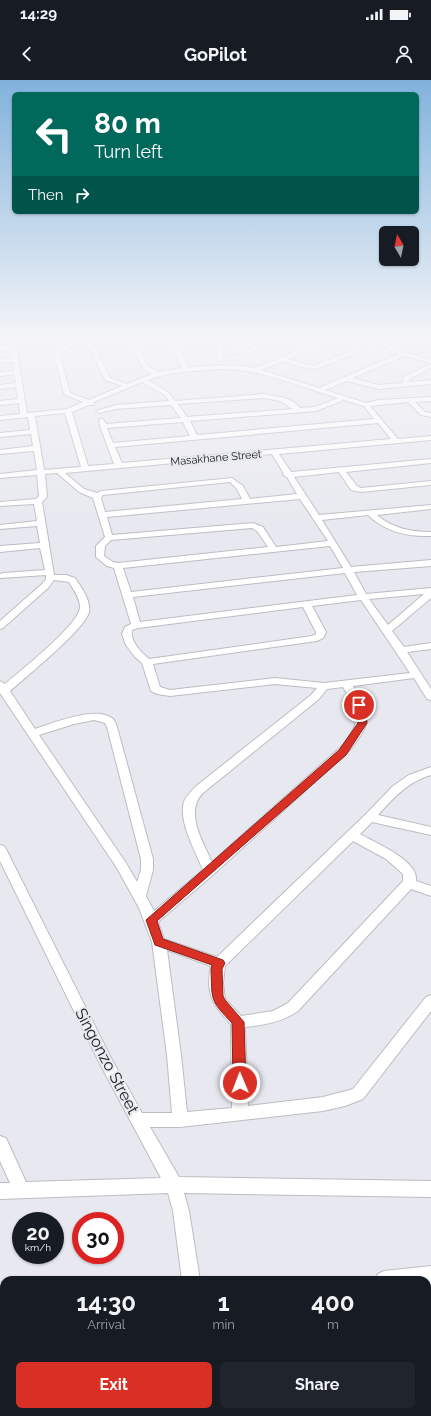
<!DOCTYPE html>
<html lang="en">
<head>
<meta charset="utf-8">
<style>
  body { margin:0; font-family:Raleway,sans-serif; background:#20242c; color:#f1f3f6; height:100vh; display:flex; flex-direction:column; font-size:15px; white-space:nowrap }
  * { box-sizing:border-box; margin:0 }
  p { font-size:13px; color:#9ea1a6 }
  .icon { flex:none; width:22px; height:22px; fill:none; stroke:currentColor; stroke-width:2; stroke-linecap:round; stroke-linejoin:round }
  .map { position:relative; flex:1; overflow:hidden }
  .details { position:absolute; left:0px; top:1196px; width:431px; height:140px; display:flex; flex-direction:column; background:#171b24; border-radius:12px 12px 0 0; box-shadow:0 1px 3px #0004 }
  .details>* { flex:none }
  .guide { position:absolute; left:12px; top:12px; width:407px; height:122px; border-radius:6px; box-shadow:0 1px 3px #0004; background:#00695c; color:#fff; overflow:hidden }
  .needle { width:26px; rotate:351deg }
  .buttons { position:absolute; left:379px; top:146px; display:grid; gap:8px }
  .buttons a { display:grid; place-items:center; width:40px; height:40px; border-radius:6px; background:#171b24; box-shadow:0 1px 3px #0004; font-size:20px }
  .speed { position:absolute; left:12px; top:1132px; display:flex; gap:8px; font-size:20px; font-weight:700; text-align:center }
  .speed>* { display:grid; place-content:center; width:52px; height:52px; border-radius:50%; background:#171b24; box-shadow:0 1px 3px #0004; line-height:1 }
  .speed small { font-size:10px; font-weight:400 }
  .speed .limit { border:6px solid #d22; background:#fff; color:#111 }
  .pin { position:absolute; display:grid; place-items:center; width:34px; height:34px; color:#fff; margin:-17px; border:2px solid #fff; border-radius:50%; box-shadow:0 1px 4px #0007 }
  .me { position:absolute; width:44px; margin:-22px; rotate:359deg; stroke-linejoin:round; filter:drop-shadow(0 0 3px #0008) }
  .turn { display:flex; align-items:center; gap:14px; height:84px; padding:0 16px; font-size:18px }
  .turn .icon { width:52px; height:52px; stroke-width:2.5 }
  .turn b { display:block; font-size:28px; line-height:34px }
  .then { display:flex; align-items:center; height:38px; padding:0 16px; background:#0003; gap:8px; font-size:15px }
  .eta { display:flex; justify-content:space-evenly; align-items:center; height:68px; text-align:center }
  .eta b { font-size:24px; font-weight:700; line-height:28px }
  .button { display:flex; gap:8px; margin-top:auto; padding:8px 16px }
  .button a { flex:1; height:46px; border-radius:6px; background:#d93025; color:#fff; font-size:16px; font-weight:700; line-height:46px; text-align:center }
  .button a+a { background:#20242c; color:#f1f3f6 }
  .status { display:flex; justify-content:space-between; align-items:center; height:28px; padding:0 20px; background:#171b24; direction:ltr }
  .status svg { height:11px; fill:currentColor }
  header { display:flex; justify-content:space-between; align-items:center; height:52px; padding:0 16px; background:#171b24; font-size:18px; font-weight:700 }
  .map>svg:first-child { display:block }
</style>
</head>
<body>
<div class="status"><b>14:29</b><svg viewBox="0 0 49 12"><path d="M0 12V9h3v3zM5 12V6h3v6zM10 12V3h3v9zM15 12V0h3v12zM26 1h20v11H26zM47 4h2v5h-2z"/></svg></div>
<header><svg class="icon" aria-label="back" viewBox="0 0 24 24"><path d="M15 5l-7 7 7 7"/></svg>GoPilot<svg class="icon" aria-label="person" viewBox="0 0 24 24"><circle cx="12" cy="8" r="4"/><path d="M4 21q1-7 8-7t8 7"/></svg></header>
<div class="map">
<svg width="431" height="1336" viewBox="0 0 431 1336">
  <rect width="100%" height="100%" fill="#e8e9f0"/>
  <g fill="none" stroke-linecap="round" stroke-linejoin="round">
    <defs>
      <path id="minor" d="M9 259H15L27 333 67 329 83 322 64 314 54 273 76 259H83L80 262 90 263 95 266 110 298 127 304 152 294 142 287 128 259H134L147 285 158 292 182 288 169 259H175L188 287 236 285 254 288 328 259H337L288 279 308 285H315L374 262 370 259H378L406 273 431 279V283L405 276 352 298 379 305 403 303V298L407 295 431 284V288L409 299V302L431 300V304L379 309 347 301 325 310 366 323 379 320 431 317V321L415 322 425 332 431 333V337L421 335 408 322 370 326 398 359 431 356V360L279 374 291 392 431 379V383L346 392 357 406 361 408 431 401V405L361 412 351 410 339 392 294 397 319 435 431 425V429L377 435C392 448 411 452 431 452V456C407 457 386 452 368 435L322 440 351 487 431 480V486L354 492 366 514 431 508V518L392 551 404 567 431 563V569L407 572 431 609V620L427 619 414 598 353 606C371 637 373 640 351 669L214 794 158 842 164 859 217 877 366 734 393 706 409 695 431 687V695C409 701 393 718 378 735L431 747V755L372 742 360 754C375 763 419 780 416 801L431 806V816L411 809 298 931C282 942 264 945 245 947L248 1026 323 1017 353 1009 426 917 431 915V931L363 1019 345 1026 323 1031 180 1047H150L179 1097 431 1101V1117L184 1113 189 1131 200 1200H182L173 1131 168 1113 0 1119V1103H10L0 1081V1056L6 1058 26 1102 161 1098 101 986 0 781V765L4 766 6 769 111 978 142 1033H172L167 975 152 862 139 828 117 788 0 613V601L5 604C20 591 80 544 80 527 80 518 73 509 69 502L54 500 48 508 3 548 0 549V541L42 504 46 499V495L0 498V494L3 493 45 490 40 468 0 472V466L40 463 37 446 0 449V445L37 441 34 424 0 426V422L36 419 39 416 37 395 0 398V394L37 390 34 371 0 374V370L33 366 31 354 0 357V353L30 350 28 337 0 340V336L20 334 19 323 0 325V321L18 319 16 307 0 309V305L16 303 14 294 0 296V292L14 291 13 282 0 283V279L12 278 11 270H0V266H10ZM379 264 399 274 319 308 261 290 283 281 308 289H316ZM75 265 87 266 90 268 105 300 122 306 89 320 70 313 60 274ZM220 289C260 289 299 306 338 318L315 327 300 328 294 322 285 318 264 314 175 321 169 313 148 300C171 291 195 291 220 289ZM142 302 165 315 169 321 116 325 96 331 99 333 116 329 171 325 181 338 106 344 103 339H99L100 346 114 384 88 386 72 332 89 325H94V322ZM264 318 280 321 293 329 187 337 178 324ZM344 320 364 326 374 339 197 355 190 341 316 331ZM65 333 81 387 44 390 35 336ZM183 342 190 356 113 363 107 348ZM378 343 391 359 122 383 115 367ZM272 374 284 394 283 395 287 397 297 414 250 419 243 406 232 398 101 411 97 413 84 409 65 393ZM57 393 79 412 93 418 105 457 96 466V477L107 486 114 488 131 544 125 547 122 554 126 565 135 577 142 583 151 611 157 614 170 616 275 604 317 608 311 615 195 707C191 712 186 716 184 722 178 741 196 773 203 790L154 831 146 816 153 790V779L117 647C116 644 115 641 113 639 97 625 53 643 35 649L10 611C26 597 85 549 89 532 91 520 81 507 75 498L66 495H54L42 422 47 417 45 394ZM230 402 237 409 242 419 105 432 101 418 103 415ZM300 419 328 461 276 467 263 447 253 443 112 455 107 437ZM252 448 257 451 268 467 118 483 113 482 104 476 105 466 111 460ZM330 466 343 488 131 512 123 488ZM345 493 357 515 140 542 133 517ZM424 514 388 545 369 519ZM361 520 410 593 324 603 275 598 170 610 160 607 153 584 317 561 323 558 326 552 312 526ZM303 527 316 552V554L312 556 149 579C141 572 130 562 132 550L138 548ZM343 607C359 634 363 638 343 665L212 782C203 762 184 732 203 713L319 619 327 609ZM94 640 105 643 107 647 141 779V790L137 802 126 783 39 655 74 644ZM353 761 386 779 403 794V801L288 923 273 931 241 936 225 919 223 903 225 886ZM167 870 211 886C205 913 213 926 231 944L232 1028 187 1032 181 975Z
        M225 259H232L222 266V271L248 269 276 259H285L251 272 223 275 222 281H218L216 265Z
        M431 1186V1204H427V1200H375L378 1194 384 1191Z
        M193 1332H213L214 1336H194Z
        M381 1332H401L402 1336H382Z"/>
    </defs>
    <use href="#minor" stroke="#bbbdc3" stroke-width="2"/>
    <use href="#minor" fill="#fff" fill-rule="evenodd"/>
  </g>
  <linearGradient id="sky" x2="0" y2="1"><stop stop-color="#81b2dc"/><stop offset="0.58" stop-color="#f5f5f8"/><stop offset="1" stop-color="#f5f5f8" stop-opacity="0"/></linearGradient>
  <rect width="431" height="446" fill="url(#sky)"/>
  <path fill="#d93025" stroke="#8d1f18" d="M356 623H362L363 625 367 643 346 675 157 841 163 859 223 880 225 883 222 889 223 916 225 920 244 942 246 1003 244 1007 240 1009 235 1007 233 1003 232 943C210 920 212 921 211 889L212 885 155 865 146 840 339 670 358 643 355 625Z"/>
  <g text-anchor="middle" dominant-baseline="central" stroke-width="4" stroke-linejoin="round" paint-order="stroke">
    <g font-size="11" fill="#202023" stroke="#e8e9f0">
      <text transform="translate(216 378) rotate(-5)">Masakhane Street</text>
    </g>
    <g font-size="16" fill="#202023" stroke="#e8e9f0">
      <text transform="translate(107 981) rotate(62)">Singonzo Street</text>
    </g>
  </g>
</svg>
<div class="buttons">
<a><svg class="needle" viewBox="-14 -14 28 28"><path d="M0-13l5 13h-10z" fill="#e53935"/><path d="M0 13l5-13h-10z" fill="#9ea1a6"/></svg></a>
</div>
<div class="speed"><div>20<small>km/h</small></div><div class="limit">30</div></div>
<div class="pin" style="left:359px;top:625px;background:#d93025"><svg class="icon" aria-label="arrive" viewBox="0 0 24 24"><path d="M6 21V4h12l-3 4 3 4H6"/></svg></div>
<svg class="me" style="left:240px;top:1003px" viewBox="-20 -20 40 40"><circle r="17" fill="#d93025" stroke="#fff" stroke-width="3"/><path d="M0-11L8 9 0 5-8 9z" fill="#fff"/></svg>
<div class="guide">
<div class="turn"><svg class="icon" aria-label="left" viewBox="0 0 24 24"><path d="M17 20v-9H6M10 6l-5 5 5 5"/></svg><div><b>80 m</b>Turn left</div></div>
<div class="then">Then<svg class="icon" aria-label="right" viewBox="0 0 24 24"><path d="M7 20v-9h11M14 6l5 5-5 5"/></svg></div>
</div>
<section class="details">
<div class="eta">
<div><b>14:30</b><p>Arrival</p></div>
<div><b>1</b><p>min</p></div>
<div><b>400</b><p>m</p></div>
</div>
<div class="button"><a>Exit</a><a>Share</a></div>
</section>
</div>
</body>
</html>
